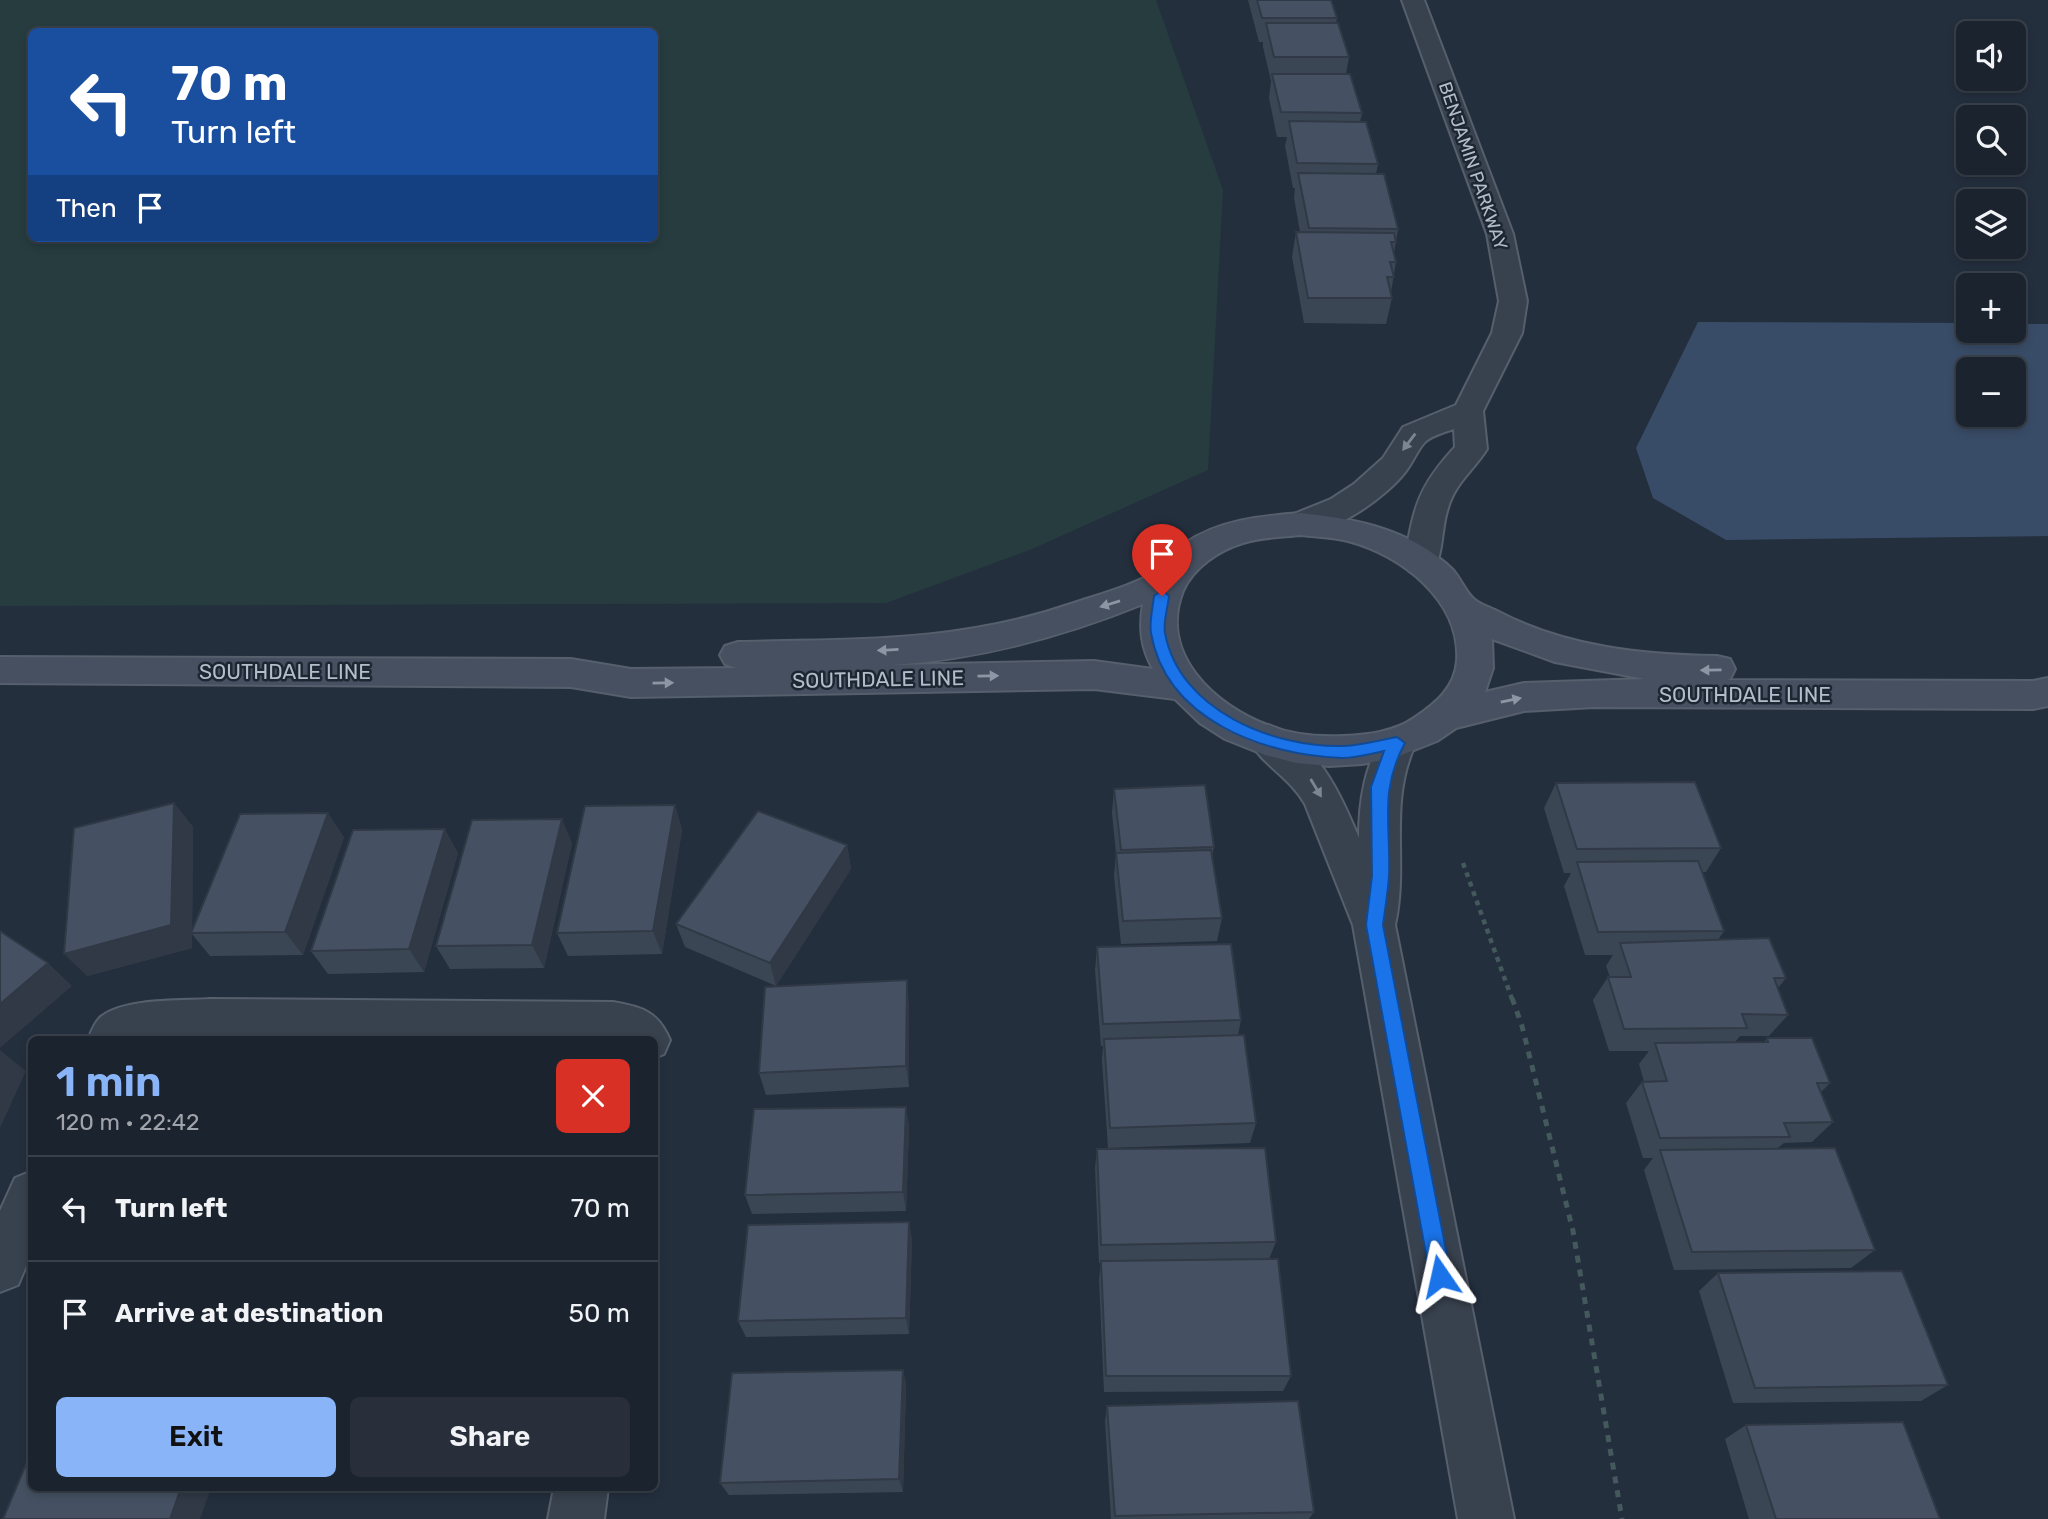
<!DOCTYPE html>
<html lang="en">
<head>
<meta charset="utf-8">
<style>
  body { margin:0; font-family:Rubik,sans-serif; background:#282f3a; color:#f1f3f6; height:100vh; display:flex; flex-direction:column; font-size:26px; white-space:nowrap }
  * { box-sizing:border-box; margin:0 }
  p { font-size:23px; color:#a0a4aa }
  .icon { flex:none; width:38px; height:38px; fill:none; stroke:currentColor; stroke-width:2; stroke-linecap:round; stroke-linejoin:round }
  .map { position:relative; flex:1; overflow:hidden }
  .drawer { position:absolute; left:28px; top:1036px; width:630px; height:455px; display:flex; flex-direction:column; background:#1b232e; border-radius:10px; box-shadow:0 4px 10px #0003,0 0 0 2px #39404a }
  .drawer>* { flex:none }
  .banner { position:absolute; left:28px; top:28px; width:630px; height:214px; border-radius:10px; box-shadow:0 4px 10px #0003,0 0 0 2px #39404a; background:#1a4fa0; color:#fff; overflow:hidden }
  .buttons { position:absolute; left:1956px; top:21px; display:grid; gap:14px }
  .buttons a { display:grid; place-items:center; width:70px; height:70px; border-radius:10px; background:#1b232e; box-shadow:0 4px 10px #0003,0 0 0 2px #39404a; font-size:35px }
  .pin { position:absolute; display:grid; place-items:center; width:60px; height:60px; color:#fff; margin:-72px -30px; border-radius:50% 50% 50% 0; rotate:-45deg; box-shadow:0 0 7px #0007 }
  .pin .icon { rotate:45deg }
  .me { position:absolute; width:77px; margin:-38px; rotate:349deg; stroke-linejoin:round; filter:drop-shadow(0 0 5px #0008) }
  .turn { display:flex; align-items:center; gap:24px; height:147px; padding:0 28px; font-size:32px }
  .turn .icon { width:91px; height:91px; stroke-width:2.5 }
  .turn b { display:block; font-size:49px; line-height:60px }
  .then { display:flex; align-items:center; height:66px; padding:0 28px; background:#0003; gap:14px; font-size:26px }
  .round { display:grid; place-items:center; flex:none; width:74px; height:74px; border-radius:10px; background:#282f3a }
  .head { display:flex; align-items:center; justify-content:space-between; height:119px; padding:0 28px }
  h1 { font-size:42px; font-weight:600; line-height:52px; color:#8ab4f8 }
  .action { display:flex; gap:14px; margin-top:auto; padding:14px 28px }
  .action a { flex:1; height:80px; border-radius:10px; background:#8ab4f8; color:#111; font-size:28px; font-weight:600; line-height:80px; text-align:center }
  .action a+a { background:#282f3a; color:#f1f3f6 }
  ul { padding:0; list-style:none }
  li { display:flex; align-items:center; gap:21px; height:105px; padding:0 28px; border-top:2px solid #39404a }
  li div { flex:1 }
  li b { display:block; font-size:26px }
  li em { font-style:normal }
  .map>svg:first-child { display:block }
</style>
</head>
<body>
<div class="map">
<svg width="2048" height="1519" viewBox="0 0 2048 1519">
  <rect width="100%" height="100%" fill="#242f3e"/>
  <path fill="#263c3f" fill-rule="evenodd" d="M0 0H1156L1223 190 1208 470 1032 549 886 603 0 606ZM32 32H654V238H32Z"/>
  <path fill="#394c67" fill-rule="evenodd" d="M1698 322 1969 323V331H2014V324H2048V536L1726 540 1653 498 1636 448ZM1969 369H2014V415H1969Z"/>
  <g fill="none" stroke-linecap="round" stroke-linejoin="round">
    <defs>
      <path id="minor" d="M1402 0H1424L1513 234 1527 301 1522 333 1483 411 1487 449C1474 470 1455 483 1448 508 1441 528 1444 552 1433 571L1421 575 1409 571 1404 563C1414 509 1416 489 1455 447L1454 429C1445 432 1430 436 1424 443 1417 451 1413 462 1406 471 1386 498 1324 542 1289 532L1284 524 1289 516 1331 499 1354 484 1383 458 1403 427 1456 405 1492 333 1499 301 1487 234Z
        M1268 725C1318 741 1340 794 1359 838 1359 799 1365 767 1384 733L1397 728 1410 733 1416 743C1387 804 1409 862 1395 925L1514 1519H1458L1353 925 1305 804C1289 776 1262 765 1249 740L1255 730Z
        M210 999 613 1002C643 1007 658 1012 670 1040L664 1054 654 1058V1040H88C91 1032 95 1021 102 1016 126 998 181 1001 210 999Z
        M32 1171V1252L18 1285 0 1292V1211L15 1178Z
        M554 1488H608L604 1519H548Z"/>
      <path id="secondary" d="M1301 513C1356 519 1411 529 1453 570 1461 579 1466 593 1475 600 1481 605 1492 608 1499 612 1566 647 1643 655 1717 656L1730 659 1735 669 1730 679 1726 680 2033 681 2048 678V706L2033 709 1594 707 1524 711 1456 728 1437 741 1394 758 1362 764 1329 766 1296 763 1265 755 1225 739 1200 723 1175 699 1094 689 631 697 571 687 0 683V657L571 659 631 669 736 668 725 664 720 655 725 646 738 642C858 639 958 643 1074 603 1101 594 1134 585 1159 570 1168 565 1175 551 1184 544 1218 520 1261 516 1301 513ZM1301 535C1317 537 1333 537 1348 541 1402 555 1461 601 1457 661 1455 688 1435 704 1414 718 1394 732 1367 735 1343 736 1319 737 1293 735 1270 726 1215 706 1158 654 1183 591 1193 568 1219 550 1243 543 1262 537 1282 537 1301 535ZM1143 604C1139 628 1141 648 1153 669L1094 661 892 665C980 659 1062 637 1143 604ZM1492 639 1555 662 1645 679 1524 683 1485 692 1493 668Z"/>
    </defs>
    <use href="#minor" stroke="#565f6c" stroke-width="4"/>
    <use href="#secondary" stroke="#565f6c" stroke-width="4"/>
    <path stroke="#44595c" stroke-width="4.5" stroke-dasharray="5 5" stroke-linecap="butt" d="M1463 863 1512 999"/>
    <path stroke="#44595c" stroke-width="5" stroke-dasharray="7 7" stroke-linecap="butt" d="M1512 998 1522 1026 1573 1231 1622 1519"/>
    <use href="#minor" fill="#38414e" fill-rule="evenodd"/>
    <use href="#secondary" fill="#465061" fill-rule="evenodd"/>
  </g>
  <path fill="#3b4654" d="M1248 0H1331L1337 18 1336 23 1349 57 1346 74 1362 113 1360 122 1378 164 1376 174 1398 229 1394 253 1396 262 1391 292 1392 298 1386 324 1304 323 1292 257 1296 232H1300L1294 198 1295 188H1293L1285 146 1287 137H1277L1269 98 1271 81 1263 47V42H1259Z
    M1556 783 1721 848 1706 872H1702L1724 931 1718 940 1786 978 1778 988 1788 1015 1769 1036H1740L1735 1042H1764L1767 1038 1830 1083 1821 1092 1833 1122 1812 1142 1784 1143 1778 1148 1875 1250 1851 1268 1674 1270 1644 1170 1653 1158H1643L1626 1103 1642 1082H1644L1639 1064 1649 1051H1609L1593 1000 1608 977H1610L1606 966 1613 955H1585L1564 886 1571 873H1564L1544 808Z
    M1114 789 1214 847 1212 856 1222 918 1217 941 1121 944 1114 876 1116 853 1112 813Z
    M174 803 193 827 192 931 344 837 303 955 210 956 192 934V948L87 976Z
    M675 805 682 830 662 954 568 956 557 933Z
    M572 843 544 968 450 969 436 946Z
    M847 845 851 869 776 986 685 947 676 924Z
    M458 853 424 972 328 974 311 951Z
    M1097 947 1241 1020 1238 1035 1256 1123 1250 1143 1108 1148 1102 1061 1103 1046H1101L1095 970Z
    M909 1003V1087L766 1095 759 1073Z
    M906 1107 909 1127 906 1211 752 1214 745 1195Z
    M1097 1149 1276 1242 1269 1259 1291 1376 1283 1391 1104 1392 1099 1279 1101 1263H1099L1095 1168Z
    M909 1222 912 1241 909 1334 746 1337 738 1321Z
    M1718 1273 1948 1385 1921 1401 1733 1403 1699 1291Z
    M903 1370 906 1385 903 1492 729 1495 720 1483Z
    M1107 1406 1314 1512 1309 1519H1111L1105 1421Z
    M1746 1425 1940 1519H1749L1725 1439Z"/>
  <path fill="#303945" d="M174 803 193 827 192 948 87 976 64 954Z
    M675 805 682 830 662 954 653 931Z
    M328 813 344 837 303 955 285 932Z
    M562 819 572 843 544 968 532 945Z
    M445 829 458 853 424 972 409 949Z
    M847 845 851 869 776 986 770 963Z
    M48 963 72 986 0 1048V1004Z
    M907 980 909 1003V1087L906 1066Z
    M0 1050 26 1071 0 1128Z
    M906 1107 909 1127 906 1211 903 1192Z
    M909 1222 912 1241 909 1334 906 1318Z
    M903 1370 906 1385 903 1492 899 1479Z
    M181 1488H211L200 1519H170Z"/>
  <path fill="#455162" stroke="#303945" stroke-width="2" d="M1257 0H1331L1337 18H1262Z
    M1266 23H1338L1349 57H1274Z
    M1272 74H1350L1362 113 1281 112Z
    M1289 121 1366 122 1378 164 1297 163Z
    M1298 173 1384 174 1398 229 1309 228Z
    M1296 232 1394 233 1396 242H1391L1396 262H1390L1394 277H1387L1392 298H1308Z
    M1695 782 1721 848 1577 849 1556 783Z
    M1205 785 1214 847 1121 850 1114 789Z
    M174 803 171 925 64 954 74 828Z
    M675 805 653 931 557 933 585 806Z
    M758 811 847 845 770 963 676 924Z
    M328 813 285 932 191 933 240 814Z
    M562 819 532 945 436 946 472 820Z
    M445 829 409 949 311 951 353 830Z
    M1211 850 1222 918 1123 921 1116 853Z
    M1698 861 1724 931 1598 932 1577 862Z
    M0 931 48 963 0 1004Z
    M1769 938 1786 978H1774L1788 1015 1742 1014 1747 1028 1624 1029 1608 977H1631L1620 943Z
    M1231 944 1241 1020 1103 1024 1097 947Z
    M907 980 906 1066 759 1073 765 987Z
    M1244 1035 1256 1123 1110 1128 1104 1039Z
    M1767 1038H1812L1830 1083H1817L1833 1122 1784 1123 1790 1137 1660 1138 1642 1082 1667 1081 1655 1043 1768 1042Z
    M906 1107 903 1192 745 1195 754 1109Z
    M1265 1148 1276 1242 1101 1245 1097 1149Z
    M1835 1148 1875 1250 1692 1252 1660 1150Z
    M909 1222 906 1318 738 1321 748 1225Z
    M1278 1259 1291 1376H1106L1101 1261Z
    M1902 1271 1948 1385 1755 1388 1718 1273Z
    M903 1370 899 1479 720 1483 732 1373Z
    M1298 1401 1314 1512 1115 1516 1107 1406Z
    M1903 1422 1940 1519H1776L1746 1425Z
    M32 1450V1488H181L170 1519H3Z"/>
  <defs><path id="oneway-solid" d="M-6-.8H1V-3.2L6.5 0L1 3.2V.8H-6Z" transform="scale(1.75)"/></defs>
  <g fill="#7c8592">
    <use href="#oneway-solid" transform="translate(1409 442) rotate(127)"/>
    <use href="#oneway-solid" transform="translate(1316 788) rotate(59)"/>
  </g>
  <g fill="#8e96a5">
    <use href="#oneway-solid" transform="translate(1110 604) rotate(163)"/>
    <use href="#oneway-solid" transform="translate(888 650) rotate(177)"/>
    <use href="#oneway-solid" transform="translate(1711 670) rotate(179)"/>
    <use href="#oneway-solid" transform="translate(988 676) rotate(-1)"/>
    <use href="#oneway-solid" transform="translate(663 683) rotate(-1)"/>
    <use href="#oneway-solid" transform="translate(1511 700) rotate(-12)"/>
  </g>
  <path fill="#1a73e8" stroke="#114b97" stroke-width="2" d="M1162 590 1169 596C1168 607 1163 621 1165 633 1179 710 1273 748 1344 746 1362 745 1380 740 1397 737L1405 743C1379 791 1391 824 1389 876 1388 892 1385 909 1383 925L1451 1276 1448 1283 1440 1286 1433 1283 1430 1276 1366 925 1372 876 1371 787 1384 751C1370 754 1355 758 1342 758 1264 755 1166 720 1151 633 1149 622 1153 607 1154 596Z"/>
  <g text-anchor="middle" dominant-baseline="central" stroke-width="5" stroke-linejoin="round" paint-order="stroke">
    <g font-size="18" fill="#b4bcc9" stroke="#1d2633">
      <text transform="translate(1473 166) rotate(71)">BENJAMIN PARKWAY</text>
    </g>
    <g font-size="21" fill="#b4bcc9" stroke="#1d2633">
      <text x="285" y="671">SOUTHDALE LINE</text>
      <text transform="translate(878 679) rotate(-1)">SOUTHDALE LINE</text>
      <text x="1745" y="694">SOUTHDALE LINE</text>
    </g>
  </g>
</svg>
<div class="buttons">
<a><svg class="icon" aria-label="sound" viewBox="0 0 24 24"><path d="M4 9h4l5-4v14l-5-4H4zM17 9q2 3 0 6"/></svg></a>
<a><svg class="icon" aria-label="search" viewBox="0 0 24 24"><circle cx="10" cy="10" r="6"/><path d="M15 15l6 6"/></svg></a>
<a><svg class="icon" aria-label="layers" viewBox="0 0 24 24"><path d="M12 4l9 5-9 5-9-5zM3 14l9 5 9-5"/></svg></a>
<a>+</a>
<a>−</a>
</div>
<div class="pin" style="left:1162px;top:596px;background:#d93025"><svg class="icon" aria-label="arrive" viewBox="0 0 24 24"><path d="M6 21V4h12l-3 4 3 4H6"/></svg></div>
<svg class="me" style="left:1440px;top:1276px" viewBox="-20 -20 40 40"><path d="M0-17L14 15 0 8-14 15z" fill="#1a73e8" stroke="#fff" stroke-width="4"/></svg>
<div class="banner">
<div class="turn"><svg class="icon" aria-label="left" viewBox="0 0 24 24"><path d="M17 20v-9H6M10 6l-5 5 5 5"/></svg><div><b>70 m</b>Turn left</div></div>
<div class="then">Then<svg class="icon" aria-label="arrive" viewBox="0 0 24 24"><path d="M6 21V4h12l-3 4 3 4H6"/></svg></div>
</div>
<section class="drawer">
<div class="head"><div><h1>1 min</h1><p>120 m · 22:42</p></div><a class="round" style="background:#d93025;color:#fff"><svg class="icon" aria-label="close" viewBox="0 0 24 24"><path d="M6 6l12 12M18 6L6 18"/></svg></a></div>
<ul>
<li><svg class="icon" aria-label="left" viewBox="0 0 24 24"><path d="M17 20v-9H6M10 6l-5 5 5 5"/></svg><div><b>Turn left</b></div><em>70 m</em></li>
<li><svg class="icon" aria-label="arrive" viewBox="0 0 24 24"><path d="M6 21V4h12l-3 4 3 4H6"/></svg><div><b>Arrive at destination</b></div><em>50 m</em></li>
</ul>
<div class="action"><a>Exit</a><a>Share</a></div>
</section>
</div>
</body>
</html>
